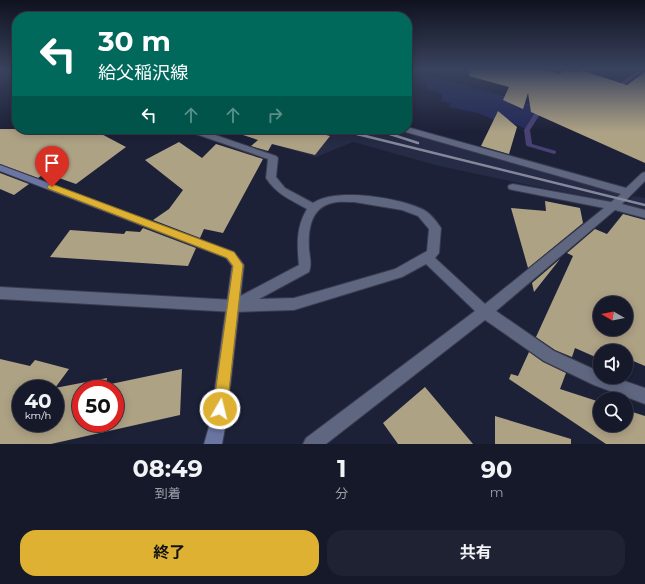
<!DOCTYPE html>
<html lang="ja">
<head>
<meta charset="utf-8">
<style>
  body { margin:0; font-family:Montserrat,"Noto Sans JP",sans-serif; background:#1f2232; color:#f1f3f6; height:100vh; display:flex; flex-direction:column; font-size:15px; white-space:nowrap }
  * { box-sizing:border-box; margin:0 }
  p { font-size:13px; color:#9ea0a8 }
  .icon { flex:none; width:22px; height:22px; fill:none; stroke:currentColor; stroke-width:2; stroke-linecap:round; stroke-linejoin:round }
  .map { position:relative; height:444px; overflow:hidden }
  .panel { display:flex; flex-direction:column; background:#16192a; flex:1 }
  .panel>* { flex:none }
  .banner { position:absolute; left:12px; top:12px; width:400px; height:122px; border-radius:16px; box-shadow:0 2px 10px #0003,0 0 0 1px #353847; background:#00695c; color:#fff; overflow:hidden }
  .needle { width:26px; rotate:279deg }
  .fabs { position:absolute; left:593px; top:296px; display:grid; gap:8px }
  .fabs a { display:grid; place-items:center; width:40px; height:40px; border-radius:50%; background:#16192a; box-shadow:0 2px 10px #0003,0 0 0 1px #353847; font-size:20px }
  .speed { position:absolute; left:12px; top:380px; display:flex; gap:8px; font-size:20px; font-weight:700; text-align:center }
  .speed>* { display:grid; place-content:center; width:52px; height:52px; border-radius:50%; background:#16192a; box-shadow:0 2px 10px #0003,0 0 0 1px #353847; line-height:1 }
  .speed small { font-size:10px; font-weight:400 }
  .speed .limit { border:6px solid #d22; background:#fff; color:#111 }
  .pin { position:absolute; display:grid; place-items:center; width:34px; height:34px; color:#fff; margin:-41px -17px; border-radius:50% 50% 50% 0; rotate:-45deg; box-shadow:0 0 4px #0007 }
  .pin .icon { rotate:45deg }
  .me { position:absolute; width:44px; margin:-22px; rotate:8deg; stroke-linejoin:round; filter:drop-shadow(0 0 3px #0008) }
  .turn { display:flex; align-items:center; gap:14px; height:84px; padding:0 20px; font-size:18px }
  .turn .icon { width:52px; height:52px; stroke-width:2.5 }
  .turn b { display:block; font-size:28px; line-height:34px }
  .lanes { display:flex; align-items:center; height:38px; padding:0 20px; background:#0003; justify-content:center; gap:20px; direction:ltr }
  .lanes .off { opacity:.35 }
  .eta { display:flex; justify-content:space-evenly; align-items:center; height:68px; text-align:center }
  .eta b { font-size:24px; font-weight:700; line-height:28px }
  .primary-button { display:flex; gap:8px; margin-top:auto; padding:8px 20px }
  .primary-button a { flex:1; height:46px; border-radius:16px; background:#deb133; color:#111; font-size:16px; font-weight:700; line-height:46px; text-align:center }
  .primary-button a+a { background:#1f2232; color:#f1f3f6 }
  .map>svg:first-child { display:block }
</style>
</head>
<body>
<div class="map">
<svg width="645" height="444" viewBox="0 0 645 444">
  <rect width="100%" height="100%" fill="#1d2138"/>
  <path fill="#262b46" d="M265 129H397L620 193 610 202 439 166 353 142 316 157 268 143Z
    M633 196 645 198V211L624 205Z"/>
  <path fill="#242a59" d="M425 76 455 82 529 104 543 105 539 107 525 129 518 125 494 120 478 113 449 107 450 103 441 101 443 94 428 89Z"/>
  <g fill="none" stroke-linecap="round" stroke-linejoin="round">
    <path fill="#484274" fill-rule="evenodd" d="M638 70 642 71 617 91H613V89Z
      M543 107 546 109 542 111 530 130 532 144 556 151V153L554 154 527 146 526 145 524 130 538 108Z"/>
  </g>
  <path fill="#aea285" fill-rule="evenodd" d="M470 70H546L560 74 563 70 577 73 580 70 627 85 645 72V163L531 112 528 93 523 109 503 100 509 87 469 76Z
    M498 111 517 127 509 154 481 146Z
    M0 129H92L126 147 76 184 45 173 38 178 0 164Z
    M244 129H303L330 136 315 155 272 144 268 151 251 146 258 140 243 135Z
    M179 142 202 158 216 144 263 159 223 233 204 229 200 238 153 220 169 209 183 190 145 160Z
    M0 173 29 184 14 195 0 189Z
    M545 201 580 208 583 223 528 268 511 208 546 211Z
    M623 214 645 220V366L626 358V351H610L600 347V359L575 348 572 357 555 350 536 337 573 256 567 253 595 229 607 234ZM600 303H626V329H600Z
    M143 228 196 248 188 266 50 257 70 230 124 234 126 231 140 232Z
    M560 259 534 292 532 283Z
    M529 352 543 362 566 373 560 389 600 402V425H626V410L645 416V444H606L509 379 511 374 518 376Z
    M0 359 30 366 35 360 69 369 55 388 107 378 106 385 182 369 180 415 51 444H0ZM21 389H55V423H21ZM81 389H115V423H81Z
    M425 387 473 444H398L383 423Z
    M495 416 571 439V444H495Z"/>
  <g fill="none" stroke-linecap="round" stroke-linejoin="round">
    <defs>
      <path id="minor" d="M407 127 626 188 642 173 645 172V181L622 204 645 210V218L615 210 496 311 554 351 600 372V377H613L645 388V404L594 385 544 361 485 320 326 444H303L306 438 475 311 426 264 402 277 294 310 234 312 229 310 227 306 229 302 299 265C297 245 296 227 307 209 291 200 276 194 266 178L268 159 187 131 186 129H198L276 156 278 158 276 177 285 188 313 203C336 187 401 198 424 210 430 213 437 222 441 228L439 253 435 258 485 304 604 208 513 190 509 189 508 187 509 185 513 184 611 202 621 194 402 131 401 129H407ZM354 202 402 210 418 216 429 229 427 251 395 269 319 291 294 298 259 299 309 272C312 265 310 257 309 250 308 231 310 208 332 203 339 201 347 202 354 202Z"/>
      <path id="tertiary" d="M0 287 234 300 239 302 241 306 239 310 234 312 0 299Z"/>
      <path id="secondary" d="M0 165 234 252 244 265 226 423 222 444H204L210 423 232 266 226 258 0 171Z"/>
    </defs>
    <use href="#minor" stroke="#3a3c4f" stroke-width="2"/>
    <use href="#tertiary" stroke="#3a3c4f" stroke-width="2"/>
    <use href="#secondary" stroke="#3a3c4f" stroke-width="2"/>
    <use href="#minor" fill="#5f6680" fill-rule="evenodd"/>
    <use href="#tertiary" fill="#5f6680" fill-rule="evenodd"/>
    <use href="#secondary" fill="#6b75a2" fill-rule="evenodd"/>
    <path stroke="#84889a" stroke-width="2" d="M338 129 361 135
      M376 129 393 135"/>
    <path stroke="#84889a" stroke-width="2.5" d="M357 134 645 205
      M390 134 418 143"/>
  </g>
  <linearGradient id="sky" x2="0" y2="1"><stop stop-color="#10121f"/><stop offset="0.53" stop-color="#3a435e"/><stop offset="1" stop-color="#3a435e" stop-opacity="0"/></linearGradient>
  <rect width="645" height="132" fill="url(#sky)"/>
  <path fill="#deb133" stroke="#907321" d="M52 184 234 252 243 265 227 409 225 413 220 415 215 413 213 409 233 266 227 258 49 189 47 187 49 185Z"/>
</svg>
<div class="fabs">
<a><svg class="needle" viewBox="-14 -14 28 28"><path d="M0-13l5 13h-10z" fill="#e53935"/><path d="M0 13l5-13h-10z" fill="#9ea0a8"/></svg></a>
<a><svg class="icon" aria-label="sound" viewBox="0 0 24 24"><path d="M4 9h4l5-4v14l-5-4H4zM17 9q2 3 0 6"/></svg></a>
<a><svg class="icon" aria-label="search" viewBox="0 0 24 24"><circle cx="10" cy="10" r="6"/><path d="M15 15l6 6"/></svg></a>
</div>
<div class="speed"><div>40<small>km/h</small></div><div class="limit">50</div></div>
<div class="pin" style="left:52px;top:187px;background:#d93025"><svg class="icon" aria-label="arrive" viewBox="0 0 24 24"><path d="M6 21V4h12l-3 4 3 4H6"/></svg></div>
<svg class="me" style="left:220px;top:409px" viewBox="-20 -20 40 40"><circle r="17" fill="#deb133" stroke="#fff" stroke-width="3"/><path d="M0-11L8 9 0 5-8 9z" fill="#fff"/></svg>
<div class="banner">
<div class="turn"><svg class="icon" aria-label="left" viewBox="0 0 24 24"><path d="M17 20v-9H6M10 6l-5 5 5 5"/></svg><div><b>30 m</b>給父稲沢線</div></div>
<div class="lanes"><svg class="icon" aria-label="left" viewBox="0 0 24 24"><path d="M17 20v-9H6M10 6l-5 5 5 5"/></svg><svg class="icon off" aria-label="ahead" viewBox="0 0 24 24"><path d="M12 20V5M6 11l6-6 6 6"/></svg><svg class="icon off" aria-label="ahead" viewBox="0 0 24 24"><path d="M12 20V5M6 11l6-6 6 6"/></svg><svg class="icon off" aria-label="right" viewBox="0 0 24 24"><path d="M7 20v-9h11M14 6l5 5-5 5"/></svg></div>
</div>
</div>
<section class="panel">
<div class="eta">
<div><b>08:49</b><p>到着</p></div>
<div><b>1</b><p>分</p></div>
<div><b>90</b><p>m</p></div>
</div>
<div class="primary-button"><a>終了</a><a>共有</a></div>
</section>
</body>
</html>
